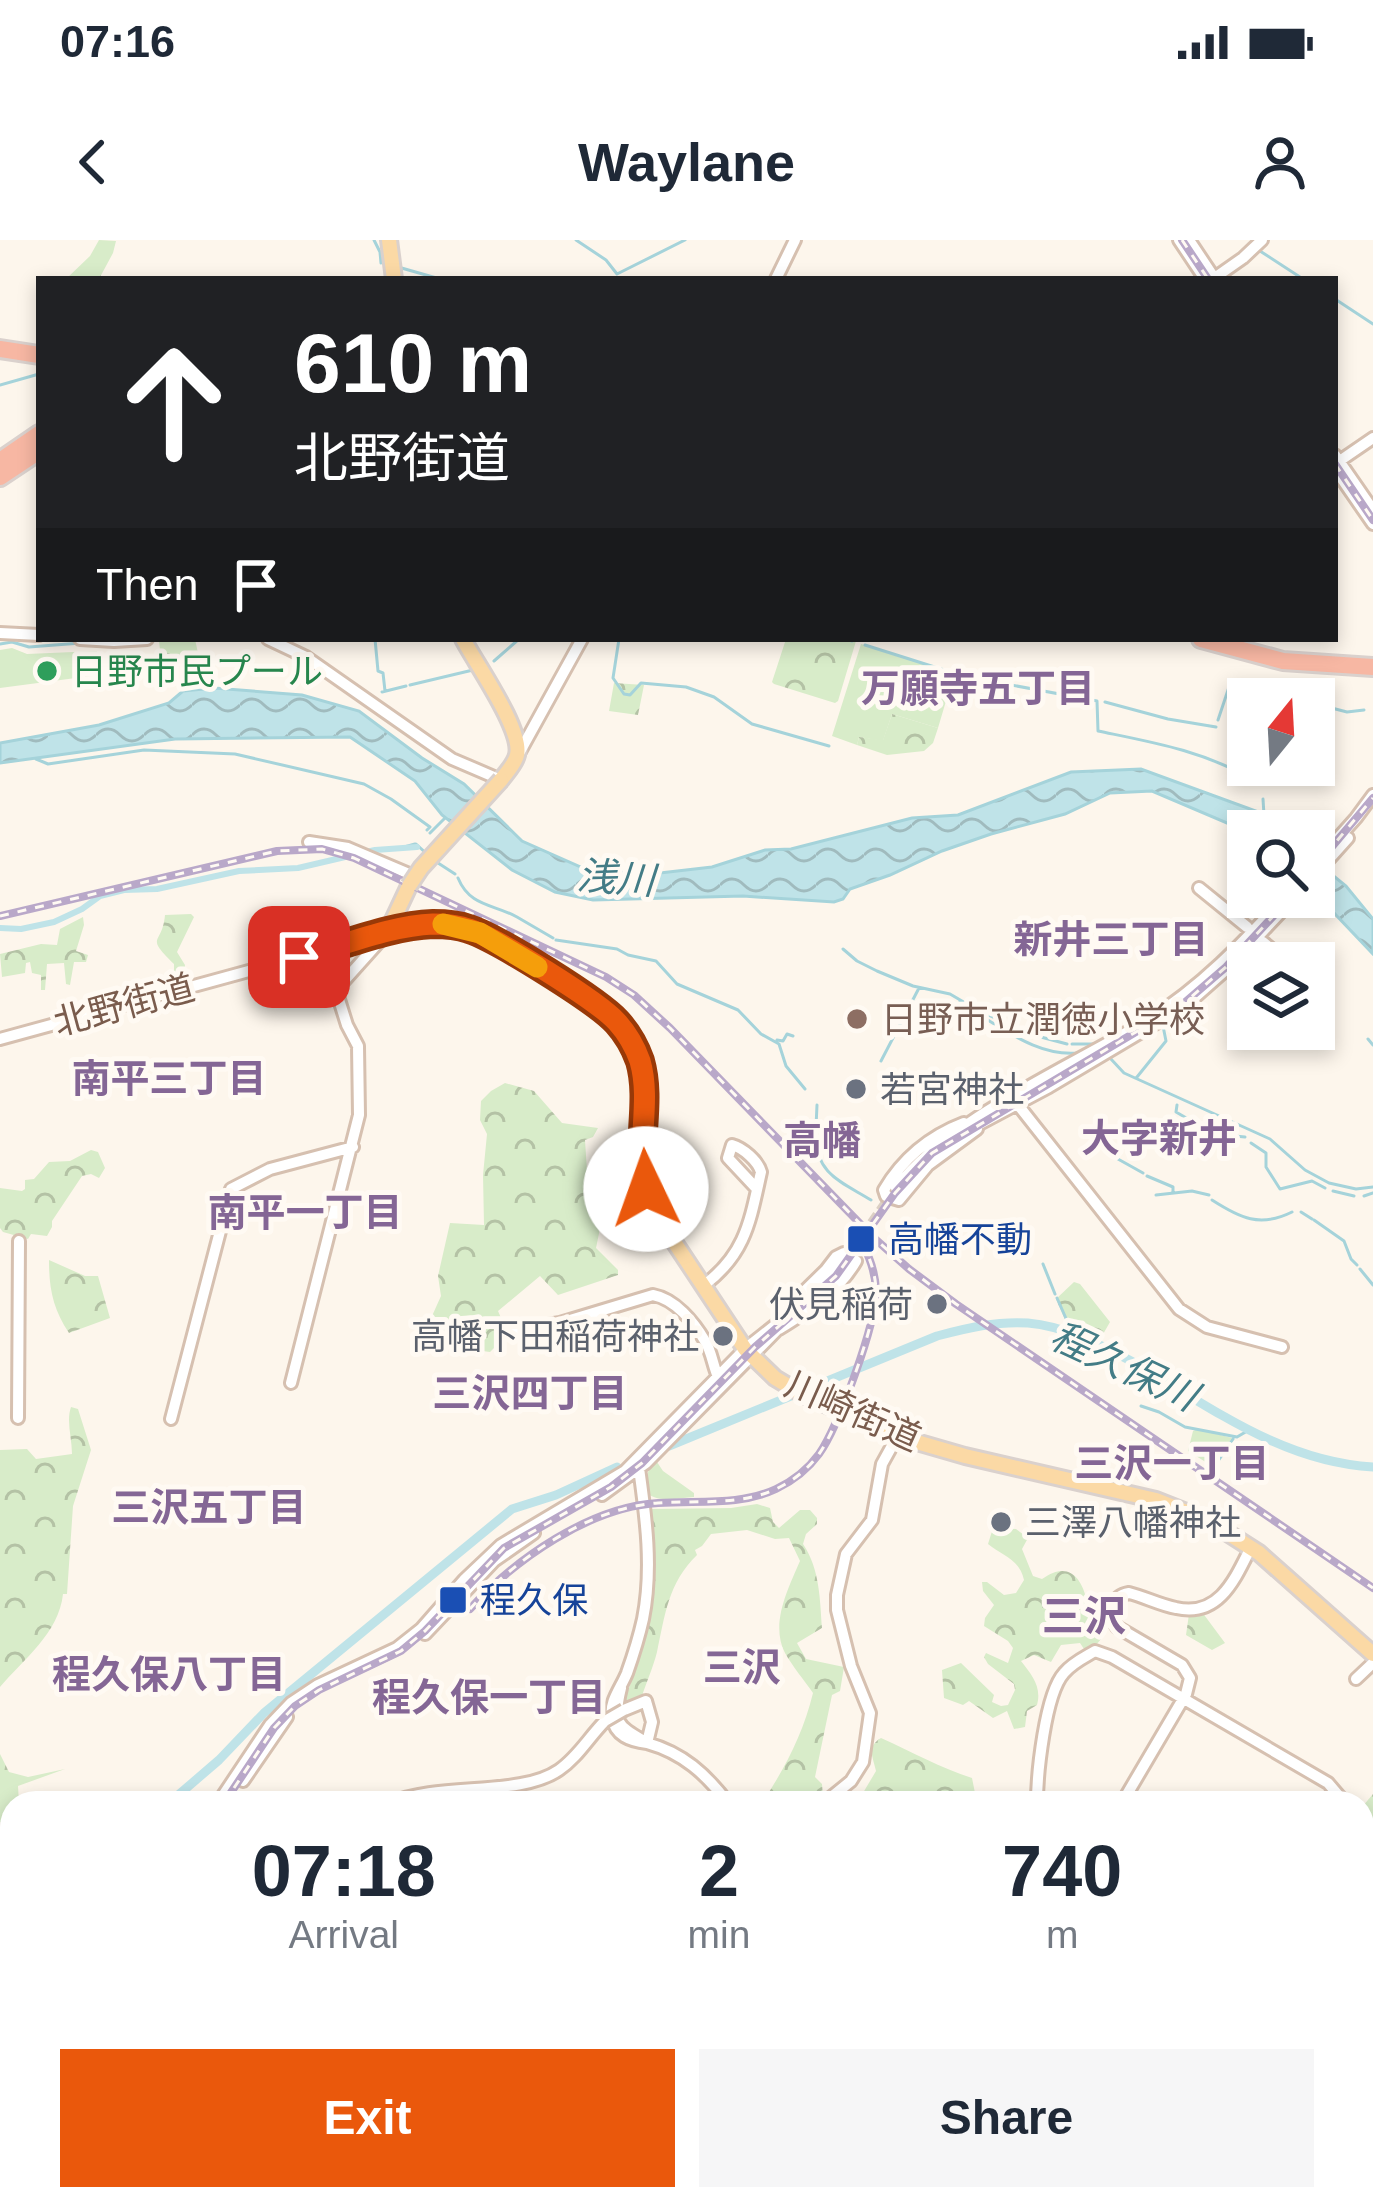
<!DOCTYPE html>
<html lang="en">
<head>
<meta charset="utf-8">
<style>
  body { margin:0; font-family:Helvetica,"Noto Sans JP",sans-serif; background:#f6f6f7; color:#1f2937; height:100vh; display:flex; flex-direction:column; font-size:45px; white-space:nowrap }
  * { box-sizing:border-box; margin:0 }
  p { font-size:39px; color:#747a83 }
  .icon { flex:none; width:66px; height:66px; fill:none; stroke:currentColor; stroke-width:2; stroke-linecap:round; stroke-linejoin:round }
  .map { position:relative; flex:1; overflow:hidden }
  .details { position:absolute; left:0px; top:1551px; width:1374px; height:420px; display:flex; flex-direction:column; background:#fff; border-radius:36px 36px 0 0; box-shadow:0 6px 18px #0003 }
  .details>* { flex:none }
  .guide { position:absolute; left:36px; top:36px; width:1302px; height:366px; border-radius:0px; box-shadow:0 6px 18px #0003; background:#202124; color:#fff; overflow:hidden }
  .needle { width:78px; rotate:18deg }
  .buttons { position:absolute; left:1227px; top:438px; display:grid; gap:24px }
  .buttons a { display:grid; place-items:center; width:108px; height:108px; border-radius:0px; background:#fff; box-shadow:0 6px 18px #0003; font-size:60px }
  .pin { position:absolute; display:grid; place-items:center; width:102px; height:102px; color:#fff; margin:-51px; border-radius:24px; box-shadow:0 6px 18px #0006 }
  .me { position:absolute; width:132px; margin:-66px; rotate:357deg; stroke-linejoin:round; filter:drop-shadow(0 0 9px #0008) }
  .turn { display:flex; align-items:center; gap:42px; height:252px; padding:0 60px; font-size:54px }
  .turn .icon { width:156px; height:156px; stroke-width:2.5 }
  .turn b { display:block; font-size:84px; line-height:102px }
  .then { display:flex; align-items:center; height:114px; padding:0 60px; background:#0003; gap:24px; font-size:45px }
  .eta { display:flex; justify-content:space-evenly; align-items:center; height:204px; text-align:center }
  .eta b { font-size:72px; font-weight:800; line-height:84px }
  .cta { display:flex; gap:24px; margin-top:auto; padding:24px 60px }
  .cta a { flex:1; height:138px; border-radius:0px; background:#ea580c; color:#fff; font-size:48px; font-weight:800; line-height:138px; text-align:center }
  .cta a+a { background:#f6f6f7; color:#1f2937 }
  .status { display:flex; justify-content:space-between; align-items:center; height:84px; padding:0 60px; background:#fff; direction:ltr }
  .status svg { height:33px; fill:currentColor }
  header { display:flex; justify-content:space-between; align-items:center; height:156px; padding:0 60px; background:#fff; font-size:54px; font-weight:800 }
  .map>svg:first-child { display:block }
</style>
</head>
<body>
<div class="status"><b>07:16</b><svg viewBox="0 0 49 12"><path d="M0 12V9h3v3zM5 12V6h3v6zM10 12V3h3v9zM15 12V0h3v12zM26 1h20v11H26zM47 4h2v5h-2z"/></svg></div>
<header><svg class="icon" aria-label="back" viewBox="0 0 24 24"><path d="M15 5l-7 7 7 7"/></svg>Waylane<svg class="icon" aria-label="person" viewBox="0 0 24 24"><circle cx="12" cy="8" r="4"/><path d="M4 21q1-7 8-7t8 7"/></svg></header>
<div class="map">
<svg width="1373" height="1971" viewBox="0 0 1373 1971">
  <defs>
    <pattern id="forest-crowns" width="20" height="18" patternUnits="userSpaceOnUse" patternTransform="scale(3)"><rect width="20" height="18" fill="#d8ecc9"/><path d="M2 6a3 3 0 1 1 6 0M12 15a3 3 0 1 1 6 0" fill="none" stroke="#b4c2a5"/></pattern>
    <pattern id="water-waves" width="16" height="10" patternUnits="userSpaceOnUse" patternTransform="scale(3)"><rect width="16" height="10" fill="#bfe3e8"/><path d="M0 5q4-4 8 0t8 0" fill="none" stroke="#a0bbbe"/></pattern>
  </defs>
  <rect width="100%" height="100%" fill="#fdf6ec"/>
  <path fill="#d8ecc9" d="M861 404 954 434 938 488 892 474 883 501 859 497 857 505 832 496Z
    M12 408 27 414 97 411V427L91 436 0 448V410Z
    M1198 1189 1232 1198 1212 1226 1188 1211 1193 1191Z
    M657 1222 663 1231 694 1253V1257C680 1258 661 1263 648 1254 647 1240 644 1230 657 1222Z"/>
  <path fill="url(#forest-crowns)" d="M99 0 116 1 113 13 99 39H66L90 16Z
    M195 399 199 418 171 422 162 428 159 401Z
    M786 399 856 401 838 461 835 463 774 444 772 442Z
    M614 443 644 445 638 475 609 471Z
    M892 474 938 488 933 503 924 511 887 515 857 505 859 497 883 500Z
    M191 674 194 677 177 712 185 725 183 743 174 742V724C144 694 162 707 165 675Z
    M83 677 84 685 76 711 88 715 86 722H74L70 745 66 744 64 723 47 724 45 750H41V735L32 733 30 722 26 723 25 733 2 737 0 714 41 704 57 705 60 689Z
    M505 843 534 851 562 883 598 888 593 897 585 900 588 946 604 969 596 1008 618 1030V1035L558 1055 540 1036 498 1071 508 1094 490 1112 444 1106 432 1076 441 1056 438 1036 450 983 484 985 483 935 487 894 480 880 481 861 491 851Z
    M91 910 98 912 105 928 99 938 91 934 82 936 52 981V987L47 996 31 994 28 999 3 992 0 988V948L22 951 25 949V940L34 939 49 922 70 921Z
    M49 1020 85 1036H98L110 1078 69 1093C53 1069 49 1049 49 1020Z
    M1074 1042 1080 1044 1110 1082 1102 1096 1066 1082 1056 1059Z
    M71 1167 78 1169 91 1210 73 1266 67 1354H63C59 1393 23 1420 0 1447V1210L27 1209 36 1219 72 1214C72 1198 66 1181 71 1167Z
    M757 1264 770 1268 773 1282 779 1288 800 1270H810L817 1278V1284L806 1294 803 1304C820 1329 820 1360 822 1388L797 1403 806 1419 844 1427 840 1451 832 1455 815 1537 822 1544 823 1557 815 1563H762C785 1528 803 1494 813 1453 804 1440 793 1427 785 1413 770 1384 788 1349 800 1321L789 1298 775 1299 747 1290 711 1294 702 1306 695 1310 697 1315C668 1343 665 1375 657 1412 653 1428 646 1443 641 1459L622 1467 638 1423 655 1335 651 1269 731 1268Z
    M993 1288 1016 1289 1028 1298 1022 1309 1033 1336 1042 1339C1067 1321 1081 1335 1087 1361H1109L1116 1366C1111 1384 1104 1402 1086 1412L1080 1403 1061 1405 1051 1422 1034 1415 1021 1421C1032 1435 1042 1447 1037 1465L1027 1471 1025 1487 1014 1489 1007 1471 993 1478 969 1461 963 1465 944 1458 942 1430 961 1423 994 1455 992 1462 1001 1466 1008 1465 1015 1450 1014 1444 988 1424 984 1417 986 1413 1008 1423 1013 1408 1008 1401 984 1386 985 1378 994 1365 983 1351 982 1342H987L1004 1355 1016 1353 1024 1340C1019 1318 1002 1316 988 1304Z
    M1202 1372 1225 1403 1212 1410 1186 1395 1189 1374Z
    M881 1498C912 1512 941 1528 972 1538L977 1563H907L898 1558 888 1557 884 1563H857L876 1531C873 1517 866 1507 881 1498Z
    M0 1514 9 1532 28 1537 65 1529 18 1546 19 1563H12V1584L0 1582Z
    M1373 1554V1857L1362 1871V1567Z
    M205 1959H319L306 1971H191Z
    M574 1959H708L698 1971H569Z"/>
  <path fill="url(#water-waves)" stroke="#a5d3da" stroke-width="3" d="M214 448 302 455 359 471 422 518 464 544 522 601 583 628 660 633 712 627 765 610 791 609 912 578 958 575 1071 532 1141 529 1264 574 1280 591 1248 592 1152 551 1110 553 1065 574 991 594 942 611 890 635 850 649 843 659 834 662 743 656 593 660 555 652 512 630 442 575 415 541 350 497 175 499 0 523V503L99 485 169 463 183 451Z
    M1314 620 1346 646 1373 679V714L1314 652Z"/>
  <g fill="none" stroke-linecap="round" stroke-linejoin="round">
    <path stroke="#a5d3da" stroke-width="3" d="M374 0 380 12 381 23
      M576 0 606 20 617 34 685 0
      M1260 11 1303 39
      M398 27 440 39
      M1335 59 1373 84
      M0 145 39 134
      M375 399 378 431 383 433 385 451
      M619 399 613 438 624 454 630 455 641 443 686 447 714 457 752 484 829 506
      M846 399 852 401
      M0 404 12 402 29 407 81 403
      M865 405 963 436 1097 461 1098 491C1156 503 1199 510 1253 539
      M494 421 519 399
      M410 445 473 430
      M1236 447 1254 451
      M382 452 406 446
      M1263 453 1290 458
      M1105 462 1168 479 1216 487
      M1314 464H1317
      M1324 466 1347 472 1364 470
      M1218 480 1229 447
      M36 519 48 524 144 510 235 514 364 544 391 559 430 587 427 590
      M1263 559 1264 575
      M430 593 445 578
      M416 604 428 615
      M397 609 415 604
      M435 621 455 634
      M458 638C470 667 494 664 517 677 529 684 541 691 553 698
      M556 700 617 709 628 715 656 721 677 744 738 770 761 794 779 804 786 826 805 849
      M843 709 857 721 877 731 913 746 950 754 979 771 1032 794
      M960 761 962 765C999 784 1034 817 1078 813
      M1037 796 1067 804
      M1368 799 1373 805
      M777 800 783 801 787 794 793 796
      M1072 804H1094
      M1110 818 1124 833 1270 899 1305 930 1329 943 1356 949 1373 947
      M881 821 919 748
      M1137 837 1166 801 1163 786
      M1177 865 1176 872 1214 894 1245 897
      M816 887 817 865
      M815 895C817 935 840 941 871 960
      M1251 903 1266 913V927L1280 949 1312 941 1325 948
      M1109 914 1143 933
      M1147 936 1173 947V952
      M1333 951 1354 956
      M1156 955 1192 951 1209 955
      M1364 956 1373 953
      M1212 960C1240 978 1260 988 1292 972
      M1301 972 1312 979
      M1314 980 1344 1001 1351 1019 1357 1025
      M1043 1024 1055 1054
      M1360 1029 1373 1045
      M1057 1058 1068 1083 1084 1089
      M1082 1097 1083 1094
      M1141 1166 1159 1172 1185 1187 1237 1197 1249 1190
      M1214 1227 1233 1199"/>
    <path stroke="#bfe3e8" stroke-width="6" d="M0 688 21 689 54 682 82 669 100 656 124 650 157 649 239 631 298 628 375 610 417 607"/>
    <path stroke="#bfe3e8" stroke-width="9" d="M669 1206 937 1096C967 1088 996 1081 1028 1083 1064 1086 1099 1104 1131 1121 1208 1165 1281 1222 1373 1227
      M169 1563 219 1520 264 1473 512 1269 556 1255 617 1227
      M0 1639H12"/>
    <path stroke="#dcd0c4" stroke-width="10" stroke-dasharray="10 5" stroke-linecap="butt" d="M846 1020 894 951"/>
    <defs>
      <path id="secondary" d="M1179 0 1205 39
        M1189 0 1215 39
        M776 39 795 0
        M1213 39 1243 18 1262 0
        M1335 215 1373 270
        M1338 222 1373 198
        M1335 229 1373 284
        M0 393 39 395
        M80 399 114 401 147 399
        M268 399 306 417 452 519 501 540
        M517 517 582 399
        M309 602 348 608 414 636
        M1314 625 1356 578 1373 555
        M1314 636 1348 598
        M1199 648 1247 687
        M1248 702 1272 723
        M1263 702 1288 723
        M0 799 384 694
        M1015 861 1179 1069 1207 1087 1282 1107
        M964 883C930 896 903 918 884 950L886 956 899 960 928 925 977 889
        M970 889 1049 847 1185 766 1228 728 1295 657
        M896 948C951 877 1071 827 1148 780 1201 747 1243 703 1285 657
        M703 1046C746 1014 750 981 761 932 758 921 743 908 732 905L728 918 757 949
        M779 1089C808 1071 839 1051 856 1021L844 1013 836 1017 826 1030 780 1075
        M516 1090 560 1083 653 1055C675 1059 694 1082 705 1101 712 1112 713 1127 719 1139
        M291 1143 359 875 358 806 347 785 336 750 387 693
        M18 1178 19 1001
        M171 1179 231 949 270 929 353 907
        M602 1255 646 1223 780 1087
        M425 1394 494 1321 534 1293
        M1356 1439 1373 1423
        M621 1448C612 1484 617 1485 647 1503 630 1501 615 1496 612 1477 609 1462 621 1448 627 1433 633 1416 639 1397 643 1379 653 1329 646 1278 639 1228
        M624 1470 646 1461 652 1482 647 1503C683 1513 706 1534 728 1563
        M243 1541 287 1477
        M1126 1556 1186 1454 1190 1438 1182 1425 1117 1387C1107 1373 1112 1356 1129 1353 1145 1357 1160 1365 1176 1368 1219 1378 1235 1339 1251 1307
        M218 1563 270 1485 291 1463 318 1445 397 1408 421 1389 464 1340 501 1305 625 1231 745 1109 817 1052 844 1022
        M391 1563C440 1542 520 1557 559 1530 578 1517 589 1497 605 1481
        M824 1563 851 1541 863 1522 870 1473 851 1426 837 1370V1355L846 1314 872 1280 882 1224 898 1195
        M1037 1563C1037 1534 1045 1454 1064 1433 1072 1423 1085 1417 1095 1411L1112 1417 1328 1543 1345 1563
        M0 1622 12 1621
        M0 1631 12 1630
        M1038 1959 1052 1971
        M761 1971 767 1959
        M918 1971 921 1959
        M1077 1971 1087 1959
        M1178 1971 1187 1959"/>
      <path id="primary" d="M389 0 394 39
        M463 399C476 424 523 490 517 515 515 524 506 533 501 540
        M387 693 432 684 470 689 490 698 565 745 617 782 630 800 641 827 644 852 642 932 653 970 745 1109 775 1138 805 1156 920 1203 965 1216 1156 1260 1209 1281 1259 1313 1373 1414
        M387 693 409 646"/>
      <path id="highway" d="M0 109 39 115
        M0 221 39 194
        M0 237 39 211
        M1201 399 1283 421 1373 427"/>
    </defs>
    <use href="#secondary" stroke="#d6c0b0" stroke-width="16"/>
    <use href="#primary" stroke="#dad1cd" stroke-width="20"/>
    <use href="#highway" stroke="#dad1cd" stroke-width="22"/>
    <use href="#secondary" stroke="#fff" stroke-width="10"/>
    <use href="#primary" stroke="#fbd9a5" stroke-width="14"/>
    <use href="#highway" stroke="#f7b7a3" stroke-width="16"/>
    <defs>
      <path id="rail" d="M1182 0 1208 39
        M1335 224 1373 280
        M1314 628 1373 558
        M0 676 277 611 322 609 354 618 606 737 634 755 670 788 874 998 909 1029 956 1064 1373 1348
        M470 1369C515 1319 590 1267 658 1263 698 1260 740 1266 776 1249 793 1241 808 1229 819 1214 838 1188 877 1082 876 1050 875 1027 866 1009 855 990
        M224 1563 274 1488 295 1466 319 1450 401 1411 425 1391 504 1308 611 1247 642 1223 755 1107 836 1036 895 953 932 913 1183 764 1226 727 1291 657
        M0 1628 12 1627
        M0 1678 12 1675"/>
    </defs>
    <use href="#rail" stroke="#b9a8c9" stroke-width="8"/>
    <use href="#rail" stroke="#fffaf3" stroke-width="3" stroke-dasharray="9" stroke-linecap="butt"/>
    <defs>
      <path id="secondary-bridge" d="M605 1481 624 1470"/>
      <path id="primary-bridge" d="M409 646 421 628 501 540"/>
    </defs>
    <use href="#secondary-bridge" stroke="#d6c0b0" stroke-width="16" stroke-linecap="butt"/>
    <use href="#primary-bridge" stroke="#dad1cd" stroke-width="20" stroke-linecap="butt"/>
    <use href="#secondary-bridge" stroke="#fff" stroke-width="10"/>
    <use href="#primary-bridge" stroke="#fbd9a5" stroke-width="14"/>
  </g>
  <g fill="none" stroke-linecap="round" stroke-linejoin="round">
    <defs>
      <path id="route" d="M299 717C343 706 388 686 433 684 445 684 458 685 469 689 497 698 598 761 617 782 627 793 635 807 640 821 652 863 635 907 646 949"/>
    </defs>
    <use href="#route" stroke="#983908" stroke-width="30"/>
    <use href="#route" stroke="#ea580c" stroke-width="21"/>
    <path stroke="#f59e0b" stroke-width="21" d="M443 684 480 693 537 727"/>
  </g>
  <circle fill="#2e9e5b" stroke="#fffaf3" stroke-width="4.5" cx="47" cy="431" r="12"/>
  <circle fill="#8d6e63" stroke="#fffaf3" stroke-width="4.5" cx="857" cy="779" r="12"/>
  <g fill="#6b7280" stroke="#fffaf3" stroke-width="4.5">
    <circle cx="856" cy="849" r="12"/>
    <circle cx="937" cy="1064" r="12"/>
    <circle cx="723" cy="1096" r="12"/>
    <circle cx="1001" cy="1282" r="12"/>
  </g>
  <g fill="#1a4fb4" stroke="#fffaf3" stroke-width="4.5">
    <rect x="846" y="984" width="30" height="30" rx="6"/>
    <rect x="438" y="1345" width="30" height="30" rx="6"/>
  </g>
  <g text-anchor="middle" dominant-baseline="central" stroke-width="10" stroke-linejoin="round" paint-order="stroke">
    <g font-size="36" fill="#27864d" stroke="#fffaf3" text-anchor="start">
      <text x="71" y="431">日野市民プール</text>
    </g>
    <g font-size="36" fill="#7a5c4d" stroke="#fffaf3">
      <text transform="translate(124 765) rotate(-15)">北野街道</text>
      <text transform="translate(853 1171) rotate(24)">川崎街道</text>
    </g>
    <g font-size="36" fill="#785e54" stroke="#fffaf3" text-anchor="start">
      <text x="881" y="779">日野市立潤徳小学校</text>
    </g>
    <g font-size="36" fill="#5b616d" stroke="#fffaf3" text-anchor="start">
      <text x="880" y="849">若宮神社</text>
      <text x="913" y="1064" text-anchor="end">伏見稲荷</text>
      <text x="699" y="1096" text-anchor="end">高幡下田稲荷神社</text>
      <text x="1025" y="1282">三澤八幡神社</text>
    </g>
    <g font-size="36" fill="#164399" stroke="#fffaf3" text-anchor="start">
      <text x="888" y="999">高幡不動</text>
      <text x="480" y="1360">程久保</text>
    </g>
    <g font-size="39" font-weight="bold" fill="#846695" stroke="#fffaf3">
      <text x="978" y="448">万願寺五丁目</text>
      <text x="1111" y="699">新井三丁目</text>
      <text x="169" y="838">南平三丁目</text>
      <text x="1159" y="898">大字新井</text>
      <text x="822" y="900">高幡</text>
      <text x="305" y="972">南平一丁目</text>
      <text x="530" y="1153">三沢四丁目</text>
      <text x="1172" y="1223">三沢一丁目</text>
      <text x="209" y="1267">三沢五丁目</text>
      <text x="742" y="1427">三沢</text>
      <text x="169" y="1434">程久保八丁目</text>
      <text x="489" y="1457">程久保一丁目</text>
    </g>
    <g font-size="39" font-style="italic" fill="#437c86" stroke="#fffaf3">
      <text transform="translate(616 638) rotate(4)">浅川</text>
      <text transform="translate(1124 1126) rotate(25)">程久保川</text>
    </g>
    <g font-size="42" font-weight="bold" fill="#846695" stroke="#fffaf3">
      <text x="1084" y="1376">三沢</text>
    </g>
  </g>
</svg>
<div class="buttons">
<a><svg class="needle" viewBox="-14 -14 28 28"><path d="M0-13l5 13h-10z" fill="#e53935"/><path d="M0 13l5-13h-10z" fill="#747a83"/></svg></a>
<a><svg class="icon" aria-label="search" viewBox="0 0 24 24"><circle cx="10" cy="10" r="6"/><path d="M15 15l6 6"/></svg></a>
<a><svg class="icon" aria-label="layers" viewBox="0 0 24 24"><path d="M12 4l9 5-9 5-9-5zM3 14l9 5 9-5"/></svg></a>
</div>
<div class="pin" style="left:299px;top:717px;background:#d93025"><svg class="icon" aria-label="arrive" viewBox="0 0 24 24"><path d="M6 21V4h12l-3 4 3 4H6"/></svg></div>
<svg class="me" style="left:646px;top:949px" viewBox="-20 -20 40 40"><circle r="19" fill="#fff"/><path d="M0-13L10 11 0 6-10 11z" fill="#ea580c"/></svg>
<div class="guide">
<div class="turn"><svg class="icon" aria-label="ahead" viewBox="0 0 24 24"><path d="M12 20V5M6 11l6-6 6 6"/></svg><div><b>610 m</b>北野街道</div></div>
<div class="then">Then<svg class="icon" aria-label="arrive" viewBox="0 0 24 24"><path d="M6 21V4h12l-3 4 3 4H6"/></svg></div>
</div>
<section class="details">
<div class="eta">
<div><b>07:18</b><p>Arrival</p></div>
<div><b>2</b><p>min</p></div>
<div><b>740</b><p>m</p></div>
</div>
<div class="cta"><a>Exit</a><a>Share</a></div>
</section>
</div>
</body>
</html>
